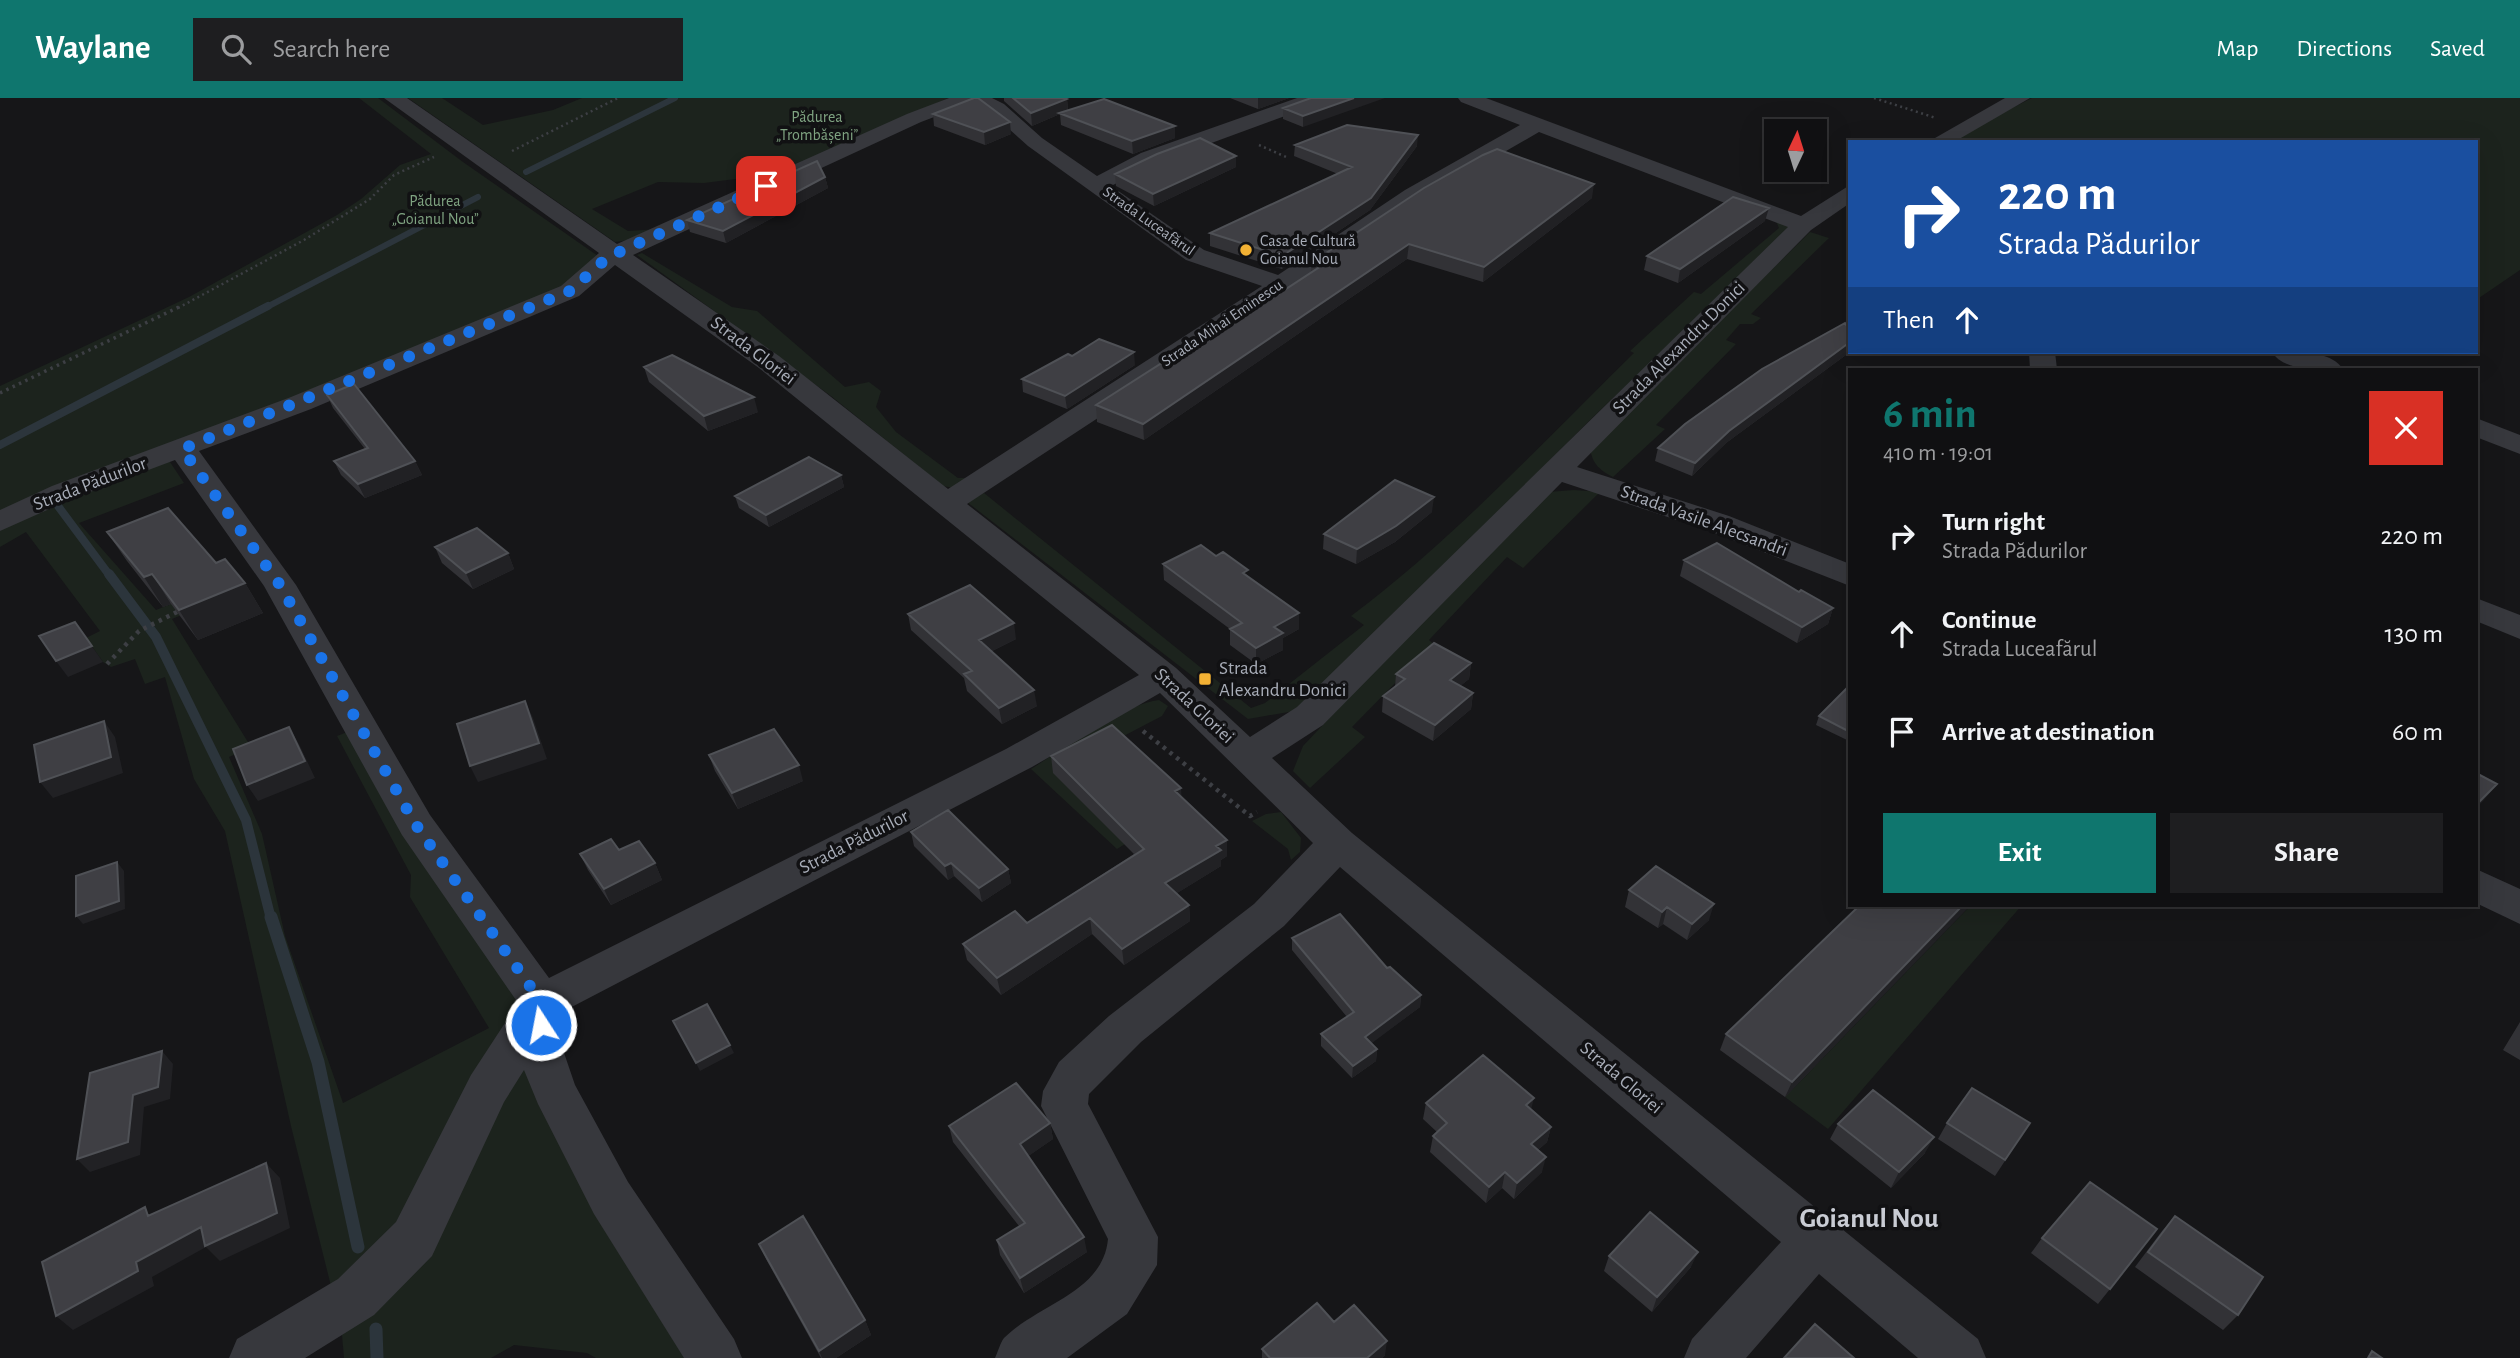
<!DOCTYPE html>
<html lang="en">
<head>
<meta charset="utf-8">
<style>
  body { margin:0; font-family:"Alegreya Sans",sans-serif; background:#1e1e20; color:#f1f3f6; height:100vh; display:flex; flex-direction:column; font-size:26px; white-space:nowrap }
  * { box-sizing:border-box; margin:0 }
  p { font-size:23px; color:#9c9d9f }
  .icon { flex:none; width:38px; height:38px; fill:none; stroke:currentColor; stroke-width:2; stroke-linecap:round; stroke-linejoin:round }
  .map { position:relative; flex:1; overflow:hidden }
  .side { position:absolute; left:1848px; top:270px; width:630px; height:539px; display:flex; flex-direction:column; background:#101012; border-radius:0px; box-shadow:0 7px 28px #0002,0 0 0 2px #303032 }
  .side>* { flex:none }
  .top-card { position:absolute; left:1848px; top:42px; width:630px; height:214px; border-radius:0px; box-shadow:0 7px 28px #0002,0 0 0 2px #303032; background:#1a4fa0; color:#fff; overflow:hidden }
  .needle { width:46px; rotate:4deg }
  .tools { position:absolute; left:1764px; top:21px; display:grid; gap:14px }
  .tools a { display:grid; place-items:center; width:63px; height:63px; border-radius:0px; background:#101012; box-shadow:0 7px 28px #0002,0 0 0 2px #303032; font-size:35px }
  .pin { position:absolute; display:grid; place-items:center; width:60px; height:60px; color:#fff; margin:-30px; border-radius:14px; box-shadow:0 4px 10px #0006 }
  .me { position:absolute; width:77px; margin:-38px; rotate:349deg; stroke-linejoin:round; filter:drop-shadow(0 0 5px #0008) }
  .turn { display:flex; align-items:center; gap:24px; height:147px; padding:0 35px; font-size:32px }
  .turn .icon { width:91px; height:91px; stroke-width:2.5 }
  .turn b { display:block; font-size:49px; line-height:60px }
  .then { display:flex; align-items:center; height:66px; padding:0 35px; background:#0003; gap:14px; font-size:26px }
  .round { display:grid; place-items:center; flex:none; width:74px; height:74px; border-radius:0px; background:#1e1e20 }
  .overview { display:flex; align-items:center; justify-content:space-between; height:119px; padding:0 35px }
  h1 { font-size:42px; font-weight:600; line-height:52px; color:#0f766e }
  .button { display:flex; gap:14px; margin-top:auto; padding:14px 35px }
  .button a { flex:1; height:80px; border-radius:0px; background:#0f766e; color:#fff; font-size:28px; font-weight:600; line-height:80px; text-align:center }
  .button a+a { background:#1e1e20; color:#f1f3f6 }
  ul { padding:0; list-style:none }
  li { display:flex; align-items:center; gap:21px; height:98px; padding:0 35px }
  li div { flex:1 }
  li b { display:block; font-size:26px }
  li em { font-style:normal }
  header { display:flex; align-items:center; gap:42px; box-sizing:border-box; height:98px; padding:0 35px; background:#0f766e; color:#fff }
  header strong { font-size:33px }
  nav { display:flex; gap:38px; margin-inline-start:auto; font-size:24px }
  .search { width:490px; height:63px; background:#1e1e20; display:flex; align-items:center; gap:18px; box-sizing:border-box; padding:0 24px; border-radius:0px; color:#9c9d9f; font-size:26px }
  .map>svg:first-child { display:block }
</style>
</head>
<body>
<header>
<strong>Waylane</strong>
<div class="search"><svg class="icon" aria-label="search" viewBox="0 0 24 24"><circle cx="10" cy="10" r="6"/><path d="M15 15l6 6"/></svg>Search here</div>
<nav><a>Map</a><a>Directions</a><a>Saved</a></nav>
</header>
<div class="map">
<svg width="2520" height="1260" viewBox="0 0 2520 1260">
  <rect width="100%" height="100%" fill="#161618"/>
  <path fill="#1c231d" d="M359 0H378L463 64 598 158 562 191 0 417V288L189 199 337 117 361 101 400 67 431 56Z
    M408 0H442L483 27 553 12 582 0H948L766 84 751 79 704 85 658 84 592 111 628 133 660 131 637 141 615 144Z
    M2032 0H2520V172L2476 202V44H1945Z
    M1775 121 1794 128 1592 320 1300 612 1248 621 967 404 984 395 1251 610 1265 605 1364 527 1351 518C1454 441 1542 345 1634 255L1630 253 1694 194 1701 196 1779 130Z
    M1810 134 1829 140 1751 216 1761 220 1753 226H1740L1726 242 1736 246 1656 327 1665 331 1613 379C1600 372 1593 367 1590 351Z
    M642 155 732 209 757 213 845 289 869 284 881 293 876 309 896 334 958 380H971L954 390 943 388 831 298 637 157Z
    M168 361 184 385 79 425 156 512 235 480 243 491 172 521 251 649 229 659 262 736 285 838 343 1005 489 930 410 799 411 777 337 638 350 633 521 909 396 1143 334 1200 291 1028 225 733 194 681 165 579 145 586 135 561 111 569 103 564 86 540 100 533 26 434 0 449V428Z
    M1574 392 1600 394 1523 470 1507 459 1429 542 1437 549 1404 576 1352 629 1365 639 1310 690 1293 673 1303 648 1538 399 1548 394Z
    M1159 602 1168 608 1162 618 1114 643 1184 709 1117 751 1031 671C1062 652 1126 605 1159 602Z
    M1281 714 1301 740 1300 754 1291 762 1288 751 1252 723 1266 716Z
    M1971 807H2022L1828 1031 1785 999Z
    M527 948 690 1260H596L587 1255 514 1247 491 1260H344L342 1237Z"/>
  <g fill="none" stroke-linecap="round" stroke-linejoin="round">
    <path stroke="#2c353c" stroke-width="6" d="M526 74 675 0
      M265 210 478 99"/>
    <path stroke="#2c353c" stroke-width="8" d="M0 347 268 208
      M58 408 110 478"/>
    <path stroke="#2c353c" stroke-width="10" d="M109 476 156 539 246 722 271 821"/>
    <path stroke="#2c353c" stroke-width="13" d="M271 819 318 964 358 1149
      M376 1231 377 1260"/>
    <path stroke="#3d3f44" stroke-width="2.5" stroke-dasharray="2 3.5" stroke-linecap="butt" d="M1874 0 1936 20
      M1259 47 1286 59
      M512 53 618 0
      M178 210 304 142 370 101 394 77 434 59"/>
    <path stroke="#3d3f44" stroke-width="3.5" stroke-dasharray="2.5 4.5" stroke-linecap="butt" d="M0 295 181 208"/>
    <path stroke="#3d3f44" stroke-width="4.5" stroke-dasharray="3.5 5" stroke-linecap="butt" d="M107 566 139 533 181 512
      M1143 633 1250 718 1257 714"/>
    <path fill="#37383d" fill-rule="evenodd" d="M384 0H407L617 146 907 16 949 0H992L1004 6 1042 40 1097 78 1141 55 1297 0H1326L1323 4 1157 65 1111 88 1204 152 1278 177 1405 92 1520 27 1461 4 1458 0H1486L1801 118 1850 87V105L1811 132 1577 369 1729 418 1850 466V488L1707 432 1562 384 1323 627 1272 660 1352 735 1978 1241 1986 1260H1918L1819 1176 1746 1260H1684L1692 1241 1781 1144 1340 769 1284 828 1141 944 1089 996 1088 1006 1158 1139 1157 1167 1127 1216 1067 1260H995C998 1254 1000 1245 1004 1240 1038 1206 1103 1195 1108 1141L1041 1008 1043 993 1059 964 1109 918 1254 806 1313 745 1160 595 1032 669 564 913 562 949 575 987 628 1084 734 1241 742 1260H684L594 1116 538 1006 524 972 504 1004 432 1158 374 1217 305 1260H229L237 1241 338 1181 396 1124 471 977 518 905 402 737 264 488 175 362 74 400 0 433V412L52 388 291 299 561 188 599 155ZM971 5 990 14 1028 48 1186 162 1262 188 948 391 779 258 633 157 921 24ZM1539 34 1788 129 1297 609 1250 639 1176 570 967 406 1194 257 1421 102ZM615 167 759 270 1139 577 1006 651 549 880 430 717 296 487 199 353 311 311 579 198Z
      M2005 0H2030L1954 44H1928Z
      M2029 254H2055L2057 271H2030Z
      M2272 254C2293 254 2329 251 2343 271 2322 272 2284 274 2272 254Z
      M2476 320 2520 337V356L2476 339Z
      M2476 500 2520 517V541L2476 523Z
      M2476 771 2520 791V826L2476 805Z"/>
  </g>
  <path fill="#323236" d="M1004 0H1065L1067 1 1068 12 1175 40 1133 56 1061 27 1060 16 1032 28 1004 3Z
    M1230 0H1289L1258 11Z
    M1311 0 1303 29 1283 21V10Z
    M933 16 1011 36 985 47 934 28Z
    M1295 47 1417 48 1370 112 1282 171 1210 148V135L1338 76 1294 58Z
    M1236 58V69L1154 108 1116 88 1115 76Z
    M825 79 828 90 726 145 690 134 687 122Z
    M1592 100 1483 184 1407 161 1144 342 1097 324 1096 307 1172 266 1229 229 1311 175V165Z
    M1765 123 1678 185 1644 172 1647 158Z
    M1850 233V254L1726 345 1692 378 1655 363 1658 350Z
    M1135 267 1067 311 1023 294 1022 281Z
    M644 269 758 314 708 333 649 284Z
    M327 297 415 363 422 377 365 400 341 377 334 363 365 351 333 310Z
    M841 377 844 389 769 429 739 410 735 398Z
    M1432 414 1395 444 1356 466 1323 451 1324 436Z
    M107 434 216 465 245 485 263 515 198 542 171 506 163 509 127 463Z
    M435 449 508 455 514 471 473 491 442 465Z
    M1216 458 1248 478 1299 531 1283 540V552L1256 566 1230 547V531L1164 482 1163 466Z
    M1684 462 1799 494 1833 510 1828 526 1797 545 1680 478Z
    M908 516 1016 541 992 553 1037 608 1002 626 967 593 964 580 911 532Z
    M1471 565 1469 581 1460 588 1473 595 1471 611 1433 643 1382 614 1383 598 1395 589 1396 576Z
    M1850 589V640L1847 642 1816 627 1819 618Z
    M709 657 803 683 738 711 715 673Z
    M1051 658 1181 698 1227 742V758L1221 762V768L1177 795 1189 807 1190 823 1124 867 1092 836 1001 897 967 862 963 846 1027 825 1134 756 1053 675Z
    M911 734 1008 771 1011 785 982 804 954 778 948 782 914 748Z
    M619 752 655 765 662 782 611 807 588 772 580 756Z
    M1629 792 1709 822 1687 842 1663 826 1658 830 1625 809Z
    M1292 840 1387 870 1421 897 1420 909 1371 945 1377 951 1376 963 1352 980 1321 948V936L1347 919 1292 852Z
    M1906 873 1785 999 1720 952 1726 936Z
    M2520 924V962L2503 952Z
    M1426 1005 1531 1012 1551 1029 1547 1044 1538 1052 1542 1074 1514 1101 1502 1090 1486 1105 1430 1054 1433 1038 1437 1034 1423 1021Z
    M1050 1025 1053 1041 1028 1058 1087 1154 1024 1195 1000 1157 997 1142 1019 1128 953 1044 949 1028Z
    M1947 1025H2030L1995 1078 1938 1041Z
    M1838 1026 1925 1055 1891 1090 1830 1041Z
    M2175 1118 2238 1217 2223 1232 2135 1169 2162 1133Z
    M2042 1140 2110 1191 2098 1206 2031 1155Z
    M759 1146 865 1222 871 1237 836 1260H821L766 1161Z
    M1609 1158 1691 1169 1652 1214 1604 1173Z
    M1334 1224 1385 1257 1382 1260H1262V1251Z"/>
  <path fill="#212124" d="M1258 0H1289L1258 11Z
    M1354 0H1385L1303 29V18Z
    M1067 1 1068 13 1059 15 1060 16 1032 28 1031 15Z
    M1010 24 1011 36 985 47 984 34Z
    M1175 28V40L1133 56 1132 43Z
    M1418 37 1417 48 1370 112 1282 171V158Z
    M1236 58V69L1154 108 1153 96Z
    M825 79 828 90 726 145 723 133Z
    M1594 86 1592 100 1483 184 1484 169Z
    M1769 110 1765 123 1678 185 1680 171Z
    M1409 146 1407 161 1144 342 1143 326Z
    M1850 244V254L1726 345 1692 378 1695 365 1729 333Z
    M1134 254 1135 267 1067 311 1065 298Z
    M754 299 758 314 708 333 704 318Z
    M415 363 422 377 365 400 358 386Z
    M841 377 844 389 769 429 766 417Z
    M1434 399 1432 414 1395 444 1356 466 1357 451Z
    M508 455 514 471 473 491 466 475Z
    M152 476 171 506 163 509 144 479Z
    M245 485 263 515 198 542 179 512Z
    M1833 510 1828 526 1797 545 1802 529Z
    M1299 515V531L1283 540V552L1256 566V550L1274 529Z
    M1014 525 1016 541 982 558 979 542Z
    M86 540 103 564 68 579 56 563Z
    M1471 565 1469 581 1448 598 1450 582Z
    M1034 592 1037 608 1002 626 999 610Z
    M1473 595 1471 611 1433 643 1435 627Z
    M525 603 533 620 547 661 478 684 470 668Z
    M104 623 115 639 123 675 53 700 40 684Z
    M289 629 299 646 315 680 258 703 247 687Z
    M799 667 803 683 738 711 732 695Z
    M2497 686 2484 702 2476 710V707Z
    M1181 690 1182 706 1175 693Z
    M1227 742V758L1221 762V768L1166 802 1165 785 1216 748Z
    M117 764 124 773 125 811 83 826 76 818Z
    M655 765 662 782 611 807 604 791Z
    M951 765 954 778 948 782 945 768Z
    M1008 771 1011 785 982 804 979 790Z
    M1714 806 1709 822 1687 842 1692 826Z
    M1189 807 1190 823 1124 867 1122 851Z
    M1963 807H1971L1785 999 1792 984Z
    M1667 809 1663 826 1658 830 1662 814Z
    M1090 820 1092 836 1001 897 997 880Z
    M1421 897 1420 909 1364 951 1365 939Z
    M730 947 734 955 700 973 696 965Z
    M1377 951 1376 963 1352 980 1353 968Z
    M162 953 173 966 170 1001 144 1009 140 1057 90 1074 77 1061 133 997Z
    M1534 1000 1530 1016 1526 1007Z
    M1050 1025 1053 1041 1023 1062 1020 1046Z
    M1551 1029 1547 1044 1527 1062 1531 1046Z
    M1934 1039 1925 1055 1891 1090 1899 1074Z
    M1546 1059 1542 1074 1514 1101 1517 1085Z
    M266 1065 280 1080 290 1130 220 1163 206 1149 152 1179 154 1188 73 1232 56 1218 136 1164Z
    M1505 1074 1502 1090 1486 1105 1489 1089Z
    M1084 1139 1087 1154 1024 1195 1020 1180Z
    M1698 1154 1691 1169 1652 1214 1657 1199Z
    M865 1222 871 1237 836 1260H822L819 1253Z
    M1387 1243 1385 1257 1382 1260H1367Z"/>
  <path fill="#3f3f44" stroke="#4f5156" stroke-width="2" d="M974 0H978L1010 24 984 34 933 16Z
    M1013 0H1065L1067 1 1031 15Z
    M1311 0H1354L1303 18 1283 10Z
    M1104 1 1175 28 1132 43 1059 15Z
    M1347 27 1418 37 1371 100 1282 158 1210 135 1352 69 1295 47Z
    M1200 40 1236 58 1153 96 1115 76 1157 56Z
    M1497 51 1594 86 1484 169 1409 146 1143 326 1096 307 1165 263 1172 266 1321 168 1311 165 1424 90 1483 57Z
    M817 63 825 79 723 133 687 122Z
    M1733 99 1769 110 1680 171 1647 158Z
    M1845 225 1850 233V244L1729 333 1695 365 1658 350 1685 326 1762 271Z
    M1099 241 1134 254 1065 298 1022 281 1068 256 1072 258Z
    M672 257 754 299 704 318 644 269Z
    M354 286 415 363 358 386 334 363 368 350 327 297Z
    M809 359 841 377 766 417 735 398Z
    M1395 382 1434 399 1396 428 1357 451 1324 436Z
    M168 410 216 465 225 461 245 485 179 512 152 476 144 479 107 434Z
    M477 430 508 455 466 475 435 449Z
    M1717 445 1799 494 1801 492 1833 510 1802 529 1684 462Z
    M1201 447 1216 458 1223 454 1248 472 1243 475 1299 515 1274 529 1283 535 1256 550 1230 531 1242 525 1163 466Z
    M970 487 1014 525 979 542 1034 592 999 610 964 576 972 573 908 516Z
    M75 524 92 548 56 563 39 538Z
    M1434 545 1471 565 1450 582 1473 595 1435 627 1383 598 1405 581 1396 576Z
    M1849 588 1850 589V634L1819 618Z
    M525 603 539 645 470 668 457 626Z
    M104 623 111 659 40 684 34 647Z
    M1112 627 1181 690 1175 693 1227 742 1216 748 1221 752 1165 785 1189 807 1122 851 1090 820 997 880 963 846 1015 813 1027 825 1144 751 1051 658Z
    M289 629 305 663 247 687 233 651Z
    M774 631 799 667 732 695 709 657Z
    M2476 675 2497 686 2476 707Z
    M948 712 1008 771 979 790 951 765 945 768 911 734Z
    M611 741 619 752 639 743 655 765 604 791 580 756Z
    M117 764 119 803 76 818V778Z
    M1656 768 1714 806 1692 826 1667 809 1662 814 1629 792Z
    M1860 807H1963L1792 984 1726 936Z
    M1340 816 1387 870 1390 869 1421 897 1365 939 1377 951 1353 968 1321 936 1354 914 1292 840Z
    M707 906 730 947 696 965 673 923Z
    M162 953 158 989 133 997 128 1044 77 1061 90 975Z
    M1483 957 1534 1000 1526 1007 1551 1029 1531 1046 1546 1059 1517 1085 1505 1074 1489 1089 1433 1038 1447 1025 1426 1005Z
    M1016 985 1050 1025 1020 1046 1084 1139 1020 1180 997 1142 1025 1125 949 1028Z
    M1972 990 2030 1025 2005 1062 1947 1025Z
    M1873 992 1934 1039 1899 1074 1838 1026Z
    M266 1065 277 1115 205 1148 201 1129 136 1164 138 1173 56 1218 42 1164 145 1109 148 1118Z
    M2090 1084 2157 1131 2110 1191 2042 1140Z
    M1650 1114 1698 1154 1657 1199 1609 1158Z
    M803 1118 865 1222 819 1253 759 1146Z
    M2175 1118 2263 1179 2238 1217 2148 1154Z
    M1317 1205 1334 1224 1354 1207 1387 1243 1367 1260H1270L1262 1251Z
    M1815 1226 1854 1260H1784Z
    M2372 1253 2382 1260H2368Z"/>
  <g fill="none" stroke-linecap="round" stroke-linejoin="round">
    <path stroke="#1a73e8" stroke-width="12" stroke-dasharray="0 21.6" d="M541 927 542 905 416 727 280 487 182 351 570 193 608 159 766 88"/>
  </g>
  <g fill="#f2b134" stroke="#111113" stroke-width="2.5">
    <circle cx="1246" cy="152" r="7"/>
    <rect x="1198" y="574" width="14" height="14" rx="3.5"/>
  </g>
  <g text-anchor="middle" dominant-baseline="central" stroke-width="7" stroke-linejoin="round" paint-order="stroke">
    <g font-size="16" fill="#7fa381" stroke="#111113">
      <text x="817" y="19">Pădurea<tspan x="817" dy="18">„Trombășeni”</tspan></text>
      <text x="435" y="103">Pădurea<tspan x="435" dy="18">„Goianul Nou”</tspan></text>
    </g>
    <g font-size="16" fill="#a8adb8" stroke="#111113">
      <text transform="translate(1149 123) rotate(35)">Strada Luceafărul</text>
      <text transform="translate(1222 225) rotate(-34)">Strada Mihai Eminescu</text>
    </g>
    <g font-size="16" fill="#a8adb8" stroke="#111113" text-anchor="start">
      <text x="1260" y="143">Casa de Cultură<tspan x="1260" dy="18">Goianul Nou</tspan></text>
    </g>
    <g font-size="19" fill="#a8adb8" stroke="#111113">
      <text transform="translate(1679 250) rotate(-45)">Strada Alexandru Donici</text>
      <text transform="translate(753 253) rotate(37)">Strada Gloriei</text>
      <text transform="translate(90 386) rotate(-21)">Strada Pădurilor</text>
      <text transform="translate(1704 423) rotate(20)">Strada Vasile Alecsandri</text>
      <text transform="translate(1194 608) rotate(43)">Strada Gloriei</text>
      <text transform="translate(854 744) rotate(-27)">Strada Pădurilor</text>
      <text transform="translate(1621 980) rotate(40)">Strada Gloriei</text>
    </g>
    <g font-size="19" fill="#a8adb8" stroke="#111113" text-anchor="start">
      <text x="1219" y="570">Strada<tspan x="1219" dy="22">Alexandru Donici</tspan></text>
    </g>
    <g font-size="28" font-weight="bold" fill="#c9ccd4" stroke="#111113">
      <text x="1869" y="1121">Goianul Nou</text>
    </g>
  </g>
</svg>
<div class="tools">
<a><svg class="needle" viewBox="-14 -14 28 28"><path d="M0-13l5 13h-10z" fill="#e53935"/><path d="M0 13l5-13h-10z" fill="#9c9d9f"/></svg></a>
</div>
<div class="pin" style="left:766px;top:88px;background:#d93025"><svg class="icon" aria-label="arrive" viewBox="0 0 24 24"><path d="M6 21V4h12l-3 4 3 4H6"/></svg></div>
<svg class="me" style="left:541px;top:927px" viewBox="-20 -20 40 40"><circle r="17" fill="#1a73e8" stroke="#fff" stroke-width="3"/><path d="M0-11L8 9 0 5-8 9z" fill="#fff"/></svg>
<div class="top-card">
<div class="turn"><svg class="icon" aria-label="right" viewBox="0 0 24 24"><path d="M7 20v-9h11M14 6l5 5-5 5"/></svg><div><b>220 m</b>Strada Pădurilor</div></div>
<div class="then">Then<svg class="icon" aria-label="ahead" viewBox="0 0 24 24"><path d="M12 20V5M6 11l6-6 6 6"/></svg></div>
</div>
<section class="side">
<div class="overview"><div><h1>6 min</h1><p>410 m · 19:01</p></div><a class="round" style="background:#d93025;color:#fff"><svg class="icon" aria-label="close" viewBox="0 0 24 24"><path d="M6 6l12 12M18 6L6 18"/></svg></a></div>
<ul>
<li><svg class="icon" aria-label="right" viewBox="0 0 24 24"><path d="M7 20v-9h11M14 6l5 5-5 5"/></svg><div><b>Turn right</b><p>Strada Pădurilor</p></div><em>220 m</em></li>
<li><svg class="icon" aria-label="ahead" viewBox="0 0 24 24"><path d="M12 20V5M6 11l6-6 6 6"/></svg><div><b>Continue</b><p>Strada Luceafărul</p></div><em>130 m</em></li>
<li><svg class="icon" aria-label="arrive" viewBox="0 0 24 24"><path d="M6 21V4h12l-3 4 3 4H6"/></svg><div><b>Arrive at destination</b></div><em>60 m</em></li>
</ul>
<div class="button"><a>Exit</a><a>Share</a></div>
</section>
</div>
</body>
</html>
